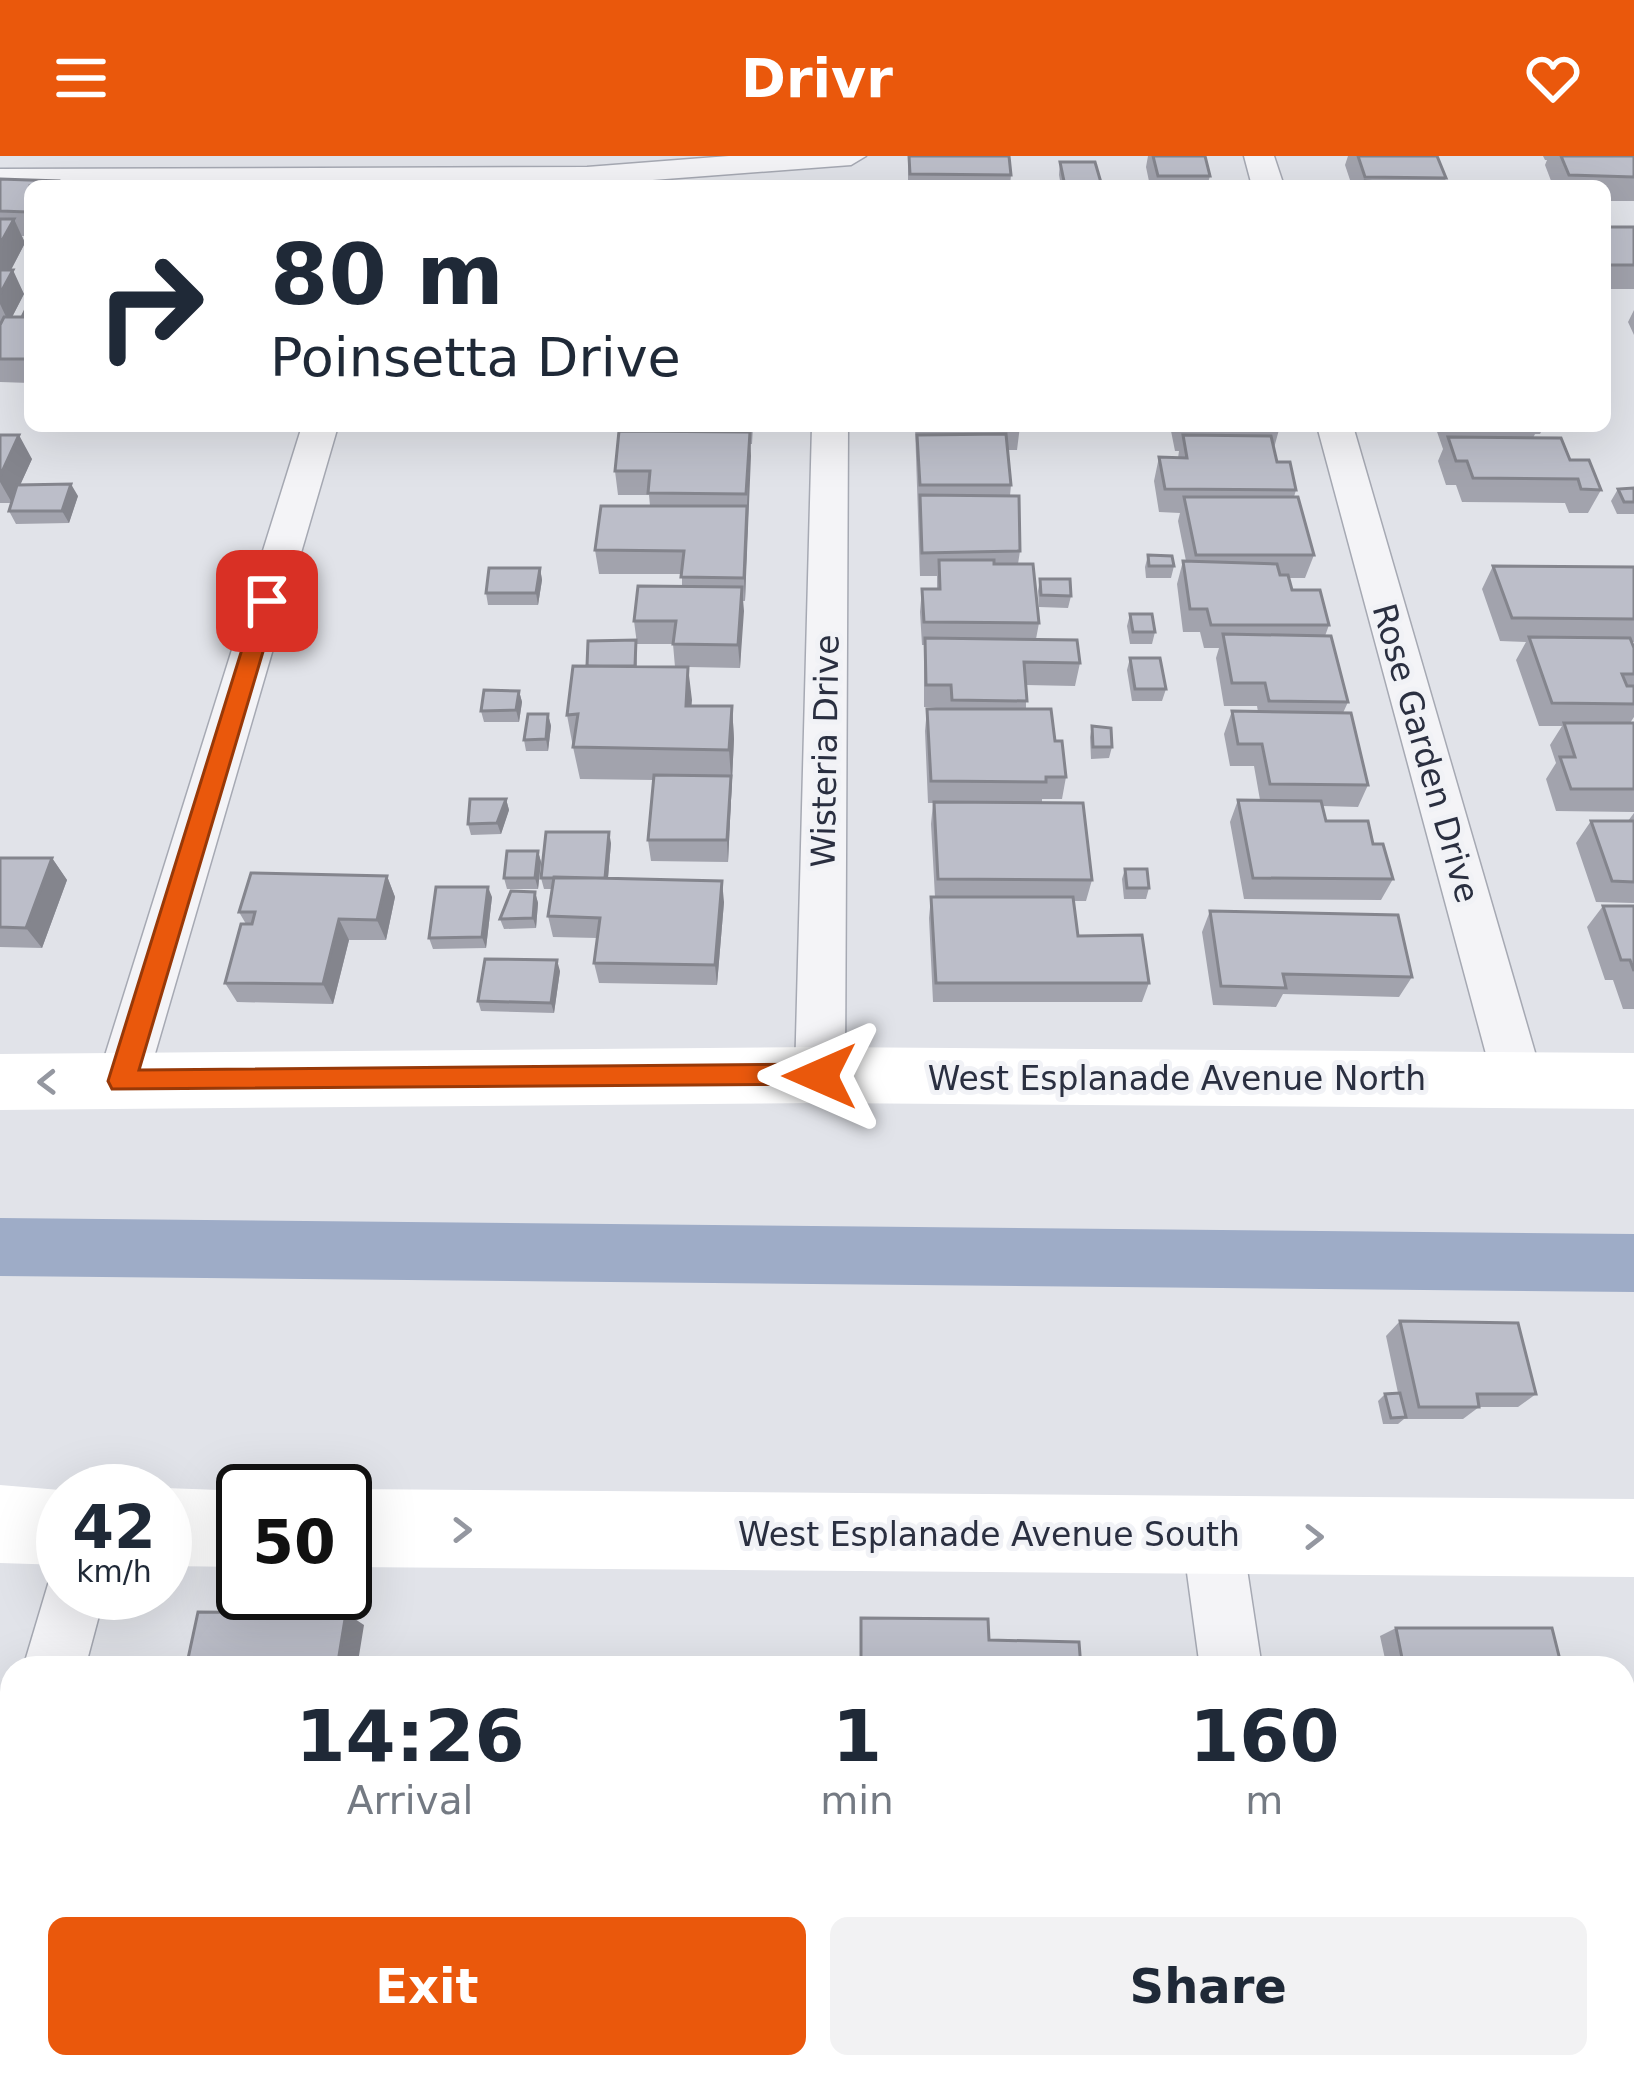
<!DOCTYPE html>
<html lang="en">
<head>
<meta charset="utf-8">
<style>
  body { margin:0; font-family:"DejaVu Sans",sans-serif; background:#f2f2f3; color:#1f2937; height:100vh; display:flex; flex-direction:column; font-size:45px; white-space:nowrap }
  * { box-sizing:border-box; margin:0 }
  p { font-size:39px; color:#747a83 }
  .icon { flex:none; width:66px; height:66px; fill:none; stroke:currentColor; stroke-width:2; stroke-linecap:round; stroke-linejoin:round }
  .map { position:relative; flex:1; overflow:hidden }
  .sheet { position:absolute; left:0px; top:1500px; width:1635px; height:423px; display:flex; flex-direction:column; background:#fff; border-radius:36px 36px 0 0; box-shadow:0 12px 48px #0002 }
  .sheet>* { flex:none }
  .hud { position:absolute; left:24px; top:24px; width:1587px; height:252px; border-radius:18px; box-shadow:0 12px 48px #0002; background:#fff; color:#1f2937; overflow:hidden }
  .speed { position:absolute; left:36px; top:1308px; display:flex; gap:24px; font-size:60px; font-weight:700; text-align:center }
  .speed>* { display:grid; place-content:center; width:156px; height:156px; border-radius:50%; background:#fff; box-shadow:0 12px 48px #0002; line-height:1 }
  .speed small { font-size:30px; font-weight:400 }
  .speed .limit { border:6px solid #111; border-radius:18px; background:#fff; color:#111 }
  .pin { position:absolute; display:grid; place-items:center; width:102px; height:102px; color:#fff; margin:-51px; border-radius:24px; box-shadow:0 6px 18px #0006 }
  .me { position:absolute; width:132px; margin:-66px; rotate:270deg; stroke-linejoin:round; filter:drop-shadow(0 0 9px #0008) }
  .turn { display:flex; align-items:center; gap:42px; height:252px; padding:0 48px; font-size:54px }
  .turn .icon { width:156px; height:156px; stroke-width:2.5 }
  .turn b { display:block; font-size:84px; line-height:102px }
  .eta { display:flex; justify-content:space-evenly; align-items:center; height:204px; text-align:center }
  .eta b { font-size:72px; font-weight:700; line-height:84px }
  .action { display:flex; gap:24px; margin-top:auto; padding:24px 48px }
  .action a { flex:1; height:138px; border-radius:18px; background:#ea580c; color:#fff; font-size:48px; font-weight:700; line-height:138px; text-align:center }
  .action a+a { background:#f2f2f3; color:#1f2937 }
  header { display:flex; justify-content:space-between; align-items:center; height:156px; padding:0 48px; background:#ea580c; color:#fff; font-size:54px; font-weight:700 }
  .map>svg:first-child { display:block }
</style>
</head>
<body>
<header><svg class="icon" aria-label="menu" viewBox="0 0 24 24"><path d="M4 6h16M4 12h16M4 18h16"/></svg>Drivr<svg class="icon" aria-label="heart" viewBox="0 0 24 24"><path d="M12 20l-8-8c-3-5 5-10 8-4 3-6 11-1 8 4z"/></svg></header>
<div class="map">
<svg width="1634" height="1921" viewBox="0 0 1634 1921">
  <rect width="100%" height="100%" fill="#e1e3e9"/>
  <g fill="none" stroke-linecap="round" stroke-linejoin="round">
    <path fill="#9eacc7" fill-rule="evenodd" d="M0 1062 1634 1078V1136L0 1120Z"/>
    <defs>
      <path id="minor" d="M729 0H866L851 9 587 29 0 31V13L587 11Z
        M1244 0H1274L1284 30H1252Z
        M302 270H338L147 925 140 940 122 946 104 940 97 925Z
        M812 270H848L845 919 838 934 820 940 802 934 795 919Z
        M1317 270H1353L1543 924 1536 939 1518 945 1500 939 1493 924Z
        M1212 1350 1233 1359 1242 1380 1262 1512H1200L1182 1380 1191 1359Z
        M63 1411V1437H105L85 1512H23L52 1415Z
        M12 1637V1745L0 1750V1642Z
        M1252 1911H1324L1325 1921H1253Z"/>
    </defs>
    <use href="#minor" stroke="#a6a9b3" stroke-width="3"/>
    <use href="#minor" fill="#f4f4f7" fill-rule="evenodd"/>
    <path fill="#fff" fill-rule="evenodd" d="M820 891 1634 897V953L820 947 0 954V898Z
      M0 1329 72 1335H63V1409L0 1407Z
      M165 1332 247 1335H243V1411L165 1410V1335H159Z
      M345 1333 1634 1343V1421L345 1411V1335H341Z"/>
  </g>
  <path fill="#a2a3ad" d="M908 0 1011 19 1010 30H908Z
    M1148 0H1205L1210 20 1207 30H1150L1146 11Z
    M1348 0H1437L1446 22 1443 30H1352L1345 9Z
    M1543 0H1634V45H1605V30H1553L1545 9 1547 4H1545Z
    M1060 6 1102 30H1061L1059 19Z
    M0 23 30 30V80H22L25 87 11 114 24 138 12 161H22L30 149V227L0 226Z
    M1605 71H1634V133H1605Z
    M1634 154V179L1628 166Z
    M641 270H753L752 288H750L745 445H743L740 512 688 511 691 550H732L734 583 728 706 651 705 648 684 654 624 580 623 573 591 567 559 587 510 636 484 637 510 675 511 673 488H637L634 465 682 431V418H599L595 394 650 350 649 339H618L615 315 642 275Z
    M915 270H1020L1017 294H1008L1011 329 1010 340 1020 395 1018 408 1039 467 1036 483 1080 507 1075 530 1026 529V553L1055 585 1066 621 1062 643H1042V647L1092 724 1086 745H1074L1078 780 1149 827 1142 846H933L929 762 931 741H935L931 668 933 647H928L925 575 927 553H948L924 551V489H922L920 456 922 433H937V420H920Z
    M1170 270H1280L1274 292 1277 306 1296 334 1294 341 1314 399 1305 422H1289L1292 434 1329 469 1325 480 1348 546 1343 557 1368 629 1358 651 1322 650 1326 665 1373 688 1393 723 1381 744 1244 743 1230 666 1238 644H1260L1254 610H1230L1224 578 1232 555 1258 556 1257 550H1224L1216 502 1219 492H1204L1200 476H1183L1177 428 1183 405H1186L1178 365 1180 357 1159 356 1154 325 1159 301 1178 302 1179 295H1175Z
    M1435 270H1544L1540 278H1535L1533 282 1570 304 1601 334 1588 357H1569L1565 347 1462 346 1456 329H1446L1438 305 1443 293Z
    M0 279 32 303 20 329 78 340 69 367 16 368 9 355 12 347H0Z
    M1634 329V358H1617L1611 345 1618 333 1634 332Z
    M1148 399 1174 410 1171 422H1146L1145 411Z
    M1493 410 1634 411V486H1632L1634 492V561L1630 567H1634V656L1556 655 1546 623 1556 607 1550 589 1562 570H1539L1516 504 1526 486 1500 485 1482 433Z
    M540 412 542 424 538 449H488L486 437Z
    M1040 423 1071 440 1068 452 1039 451 1038 435Z
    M1130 458 1155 476 1152 488H1130L1127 470Z
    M1130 502 1166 533 1162 545H1132L1127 514Z
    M519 535 522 546 519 566H484L481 555Z
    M548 558 551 570 548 595H526L524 584Z
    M1092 570 1112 591 1109 602 1091 603 1090 581Z
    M506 643 509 654 501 678 471 679 468 668Z
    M1634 657V747L1596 746 1576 687 1591 665H1628Z
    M611 687 608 722 724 746 717 829 599 827 594 807 597 782 553 781 548 760 552 733H544L541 722Z
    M538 695 541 706 538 733H507L504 722Z
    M0 702H52L67 724 42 792 0 791Z
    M1125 713 1149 732 1146 743H1124L1122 723Z
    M387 720 395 741 386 784H349L333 848 237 846 225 827 246 768 239 756Z
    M535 736 538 747 536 772 504 773 500 763Z
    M492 741 486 792 433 793 429 782Z
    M1603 750H1634V853H1623L1613 824H1605L1587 771Z
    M1210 755 1412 821 1399 841 1283 838 1276 851 1213 849 1202 776Z
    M560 815 554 857 481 855 478 845Z
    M1400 1165 1536 1238 1518 1251H1479L1463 1263H1404L1398 1268H1383L1378 1245 1385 1238 1398 1237 1386 1180Z
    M1396 1472 1562 1512H1387L1380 1480Z
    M1623 1845 1634 1847V1921H1452L1450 1911H1623Z"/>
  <path fill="#84858d" d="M14 63 25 87 4 127 0 120V88Z
    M13 114 24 138 9 167 0 148V138Z
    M750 276 751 300 745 445 744 422Z
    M19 279 32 303 12 347 0 326V320Z
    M71 328 78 340 69 367 62 355Z
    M540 412 542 424 538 449 536 437Z
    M742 431 744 455 740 512 738 489Z
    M688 511 692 544 689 582 686 550Z
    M519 535 522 546 519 566 516 554Z
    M732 550 734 583 728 706 727 684 731 622 729 594Z
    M548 558 551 570 548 595 546 583Z
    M506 643 509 654 501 678 497 667Z
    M609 676 611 687 607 733 605 722Z
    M538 695 541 706 538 733 535 722Z
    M52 702 67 724 42 792 26 772Z
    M387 720 395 741 386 784 377 764Z
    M722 725 724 746 717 829 715 809Z
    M488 731 492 741 486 792 482 781Z
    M535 736 538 747 536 772 533 762Z
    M339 763 349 784 333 848 323 828Z
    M557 804 560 815 554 857 551 847Z
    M346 1457 364 1469 357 1512H337Z
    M222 1911H248L246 1921H221Z"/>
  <path fill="#bcbec9" stroke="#84858d" stroke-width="3" d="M909 0H1009L1011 19 910 18Z
    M1153 0H1205L1210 20H1158Z
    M1358 0H1437L1446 22 1365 21Z
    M1561 0H1634V21L1569 19Z
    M1060 6H1095L1102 30H1065Z
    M0 23 58 25 55 30H30V53L28 56 0 55Z
    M1366 25 1426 30H1368Z
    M680 27H757V30H680Z
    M921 29H1004V30H921Z
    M0 63H14L0 88Z
    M1605 71H1634V109H1608L1605 103Z
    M0 114H13L0 138Z
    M28 149H30V161H22Z
    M4 161H30V203H0V169Z
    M1181 270H1280V272L1181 271Z
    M1453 270H1537L1538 272 1454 273Z
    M619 275 750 276 746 338 648 337 650 315H615Z
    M1006 278 1011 329H920L917 279Z
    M0 279H19L0 320Z
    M1183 279 1271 280 1277 306H1290L1296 334 1165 333 1159 301 1187 302Z
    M1448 281 1561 282 1570 304H1589L1601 334 1581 333 1578 323 1473 322 1467 305H1456Z
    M71 328 62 355H9L17 329Z
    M1634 332V346H1624L1618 333Z
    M920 339 1019 340 1020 395 922 397Z
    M1184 341H1298L1314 399H1196Z
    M601 350H747L744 422 681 421 684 395 595 394Z
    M1148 399 1172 400 1174 410H1149Z
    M939 404H994V408H1033L1039 467 924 466 922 433H940Z
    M1183 405 1277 408 1280 419H1288L1292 434H1320L1329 469H1211L1207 453H1190Z
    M1493 410 1634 411V463L1512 462Z
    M489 412H540L536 437H486Z
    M1040 423H1070L1071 440 1041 439Z
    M638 430 742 431 738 489 673 488 676 465H634Z
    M1130 458H1152L1155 476H1133Z
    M1223 478 1331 480 1348 546 1269 545 1265 527H1232Z
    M1529 481 1630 482 1634 492V518H1622L1627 530H1634V548L1552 547Z
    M925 482 1077 484 1080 507 1024 506 1027 545 952 544 951 529H926Z
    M636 484 635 510H587L588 485Z
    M1130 502H1160L1166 533H1135Z
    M573 510 688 511 686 550H732L729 594 573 591 578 558 567 559Z
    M484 534 519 535 516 554 481 555Z
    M927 553H1051L1055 585H1062L1066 621H1046V626L931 625Z
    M1232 555 1351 557 1368 629 1270 628 1262 588H1238Z
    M528 558H548L546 583 524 584Z
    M1564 567H1634V633H1571L1560 601H1575Z
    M1092 570 1111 572 1112 591H1093Z
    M654 619 731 620 727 684H648Z
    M470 643H506L497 667 468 668Z
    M1238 644 1321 645 1326 665H1368L1373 688H1383L1393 723 1253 722Z
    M934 646 1083 647 1092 724 938 723Z
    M1591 665H1634V726L1612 725Z
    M546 676H609L605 722H541Z
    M507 695H538L535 722H504Z
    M0 702H52L26 772 0 771Z
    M1125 713H1147L1149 732H1127Z
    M251 717 387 720 377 764 339 763 323 828 225 827 241 768H252L255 756H239Z
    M554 721 722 725 715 809 594 807 600 762 548 760Z
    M436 731H488L482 781 429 782Z
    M511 735 535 736 533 762 500 763Z
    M931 741H1073L1078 780 1142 779 1149 827H936Z
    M1603 750H1634V815L1630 804H1621Z
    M1210 755 1398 759 1412 821 1283 818 1286 832 1221 830Z
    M485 803 557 804 551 847 478 845Z
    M1400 1165 1518 1167 1536 1238H1477L1479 1251H1419Z
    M1400 1237 1406 1261 1391 1262 1385 1238Z
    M198 1456 346 1457 337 1512H186Z
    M861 1462 988 1463 989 1484 1079 1486 1081 1512H861Z
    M1396 1472H1552L1562 1512H1404Z
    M1623 1650H1627L1634 1678V1692L1623 1693Z
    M1623 1723 1634 1767V1810H1623Z
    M1623 1849H1634V1921H1480L1478 1911H1623Z
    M109 1911H222L221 1921H107Z
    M867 1911H1115L1116 1921H867Z"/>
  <defs><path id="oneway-chevron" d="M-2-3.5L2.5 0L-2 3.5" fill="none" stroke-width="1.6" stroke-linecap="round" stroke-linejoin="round" transform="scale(3)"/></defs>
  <g stroke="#9497a0">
    <use href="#oneway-chevron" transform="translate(47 926) rotate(179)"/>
    <use href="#oneway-chevron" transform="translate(462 1374)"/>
    <use href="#oneway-chevron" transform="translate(1314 1381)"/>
  </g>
  <path fill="#ea580c" stroke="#983908" stroke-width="3" d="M267 437 278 445 139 914 820 908 829 911 833 920 829 928 112 933 108 925 257 445Z"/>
  <g text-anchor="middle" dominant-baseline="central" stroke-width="10" stroke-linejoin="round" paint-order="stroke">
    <g font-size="33" fill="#2a2f40" stroke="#f1f2f6">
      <text transform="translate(825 595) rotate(-89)">Wisteria Drive</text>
      <text transform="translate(1426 597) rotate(74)">Rose Garden Drive</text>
      <text x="1177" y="922">West Esplanade Avenue North</text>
      <text x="989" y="1378">West Esplanade Avenue South</text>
    </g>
  </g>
</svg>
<div class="speed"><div>42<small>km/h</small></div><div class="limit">50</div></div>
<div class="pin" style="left:267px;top:445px;background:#d93025"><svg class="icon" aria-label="arrive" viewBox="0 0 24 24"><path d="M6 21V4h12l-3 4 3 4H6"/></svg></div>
<svg class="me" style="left:820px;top:920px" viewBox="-20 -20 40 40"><path d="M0-17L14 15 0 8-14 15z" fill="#ea580c" stroke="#fff" stroke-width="4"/></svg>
<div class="hud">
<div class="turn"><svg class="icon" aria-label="right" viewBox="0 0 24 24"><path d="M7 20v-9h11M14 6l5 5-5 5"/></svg><div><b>80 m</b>Poinsetta Drive</div></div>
</div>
<section class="sheet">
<div class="eta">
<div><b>14:26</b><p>Arrival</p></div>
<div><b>1</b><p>min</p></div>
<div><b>160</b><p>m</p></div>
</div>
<div class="action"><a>Exit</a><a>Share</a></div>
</section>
</div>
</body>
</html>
